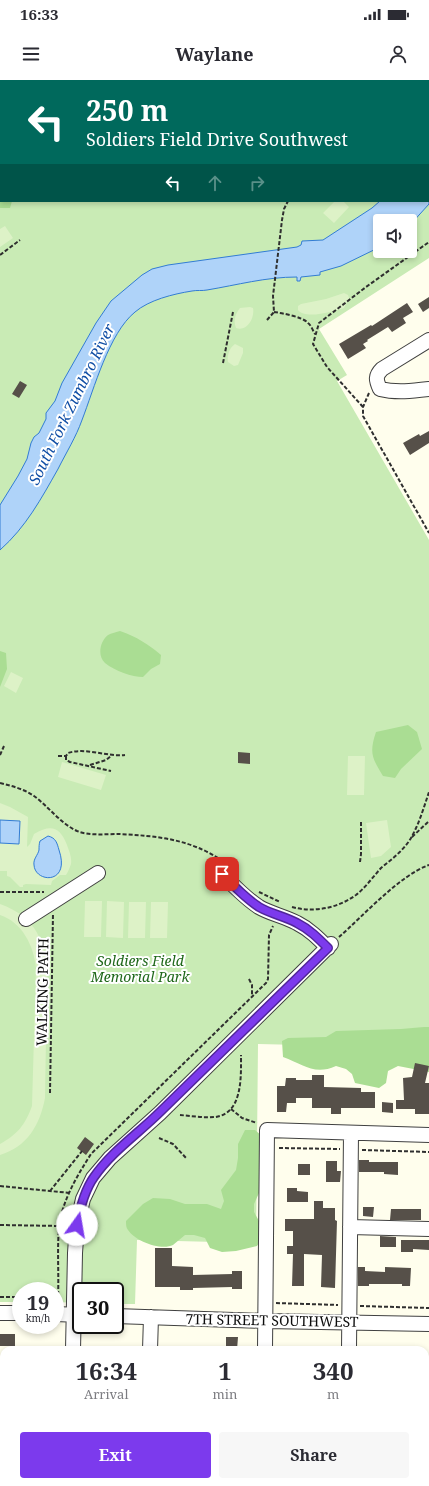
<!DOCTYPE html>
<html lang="en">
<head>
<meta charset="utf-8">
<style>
  body { margin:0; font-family:"Noto Serif",serif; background:#f7f7f7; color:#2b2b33; height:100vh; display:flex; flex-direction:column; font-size:15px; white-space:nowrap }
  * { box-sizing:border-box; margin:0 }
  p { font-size:13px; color:#7c7c81 }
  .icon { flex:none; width:22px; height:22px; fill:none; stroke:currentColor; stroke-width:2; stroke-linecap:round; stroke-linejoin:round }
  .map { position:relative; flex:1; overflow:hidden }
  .sheet { position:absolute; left:0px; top:1266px; width:429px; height:140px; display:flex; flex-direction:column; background:#fff; border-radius:12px 12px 0 0; box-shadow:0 2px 6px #0003 }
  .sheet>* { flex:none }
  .guide { position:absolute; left:0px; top:0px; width:429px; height:122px; box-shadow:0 2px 6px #0003; background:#00695c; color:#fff; overflow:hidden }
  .fabs { position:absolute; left:373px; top:134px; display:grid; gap:8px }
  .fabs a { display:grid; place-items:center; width:44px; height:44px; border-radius:4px; background:#fff; box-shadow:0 2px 6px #0003; font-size:20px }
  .speed { position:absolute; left:12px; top:1202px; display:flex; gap:8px; font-size:20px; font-weight:700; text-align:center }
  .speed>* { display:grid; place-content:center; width:52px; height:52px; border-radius:50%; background:#fff; box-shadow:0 2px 6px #0003; line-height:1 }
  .speed small { font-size:10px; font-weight:400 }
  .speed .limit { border:2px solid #111; border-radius:6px; background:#fff; color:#111 }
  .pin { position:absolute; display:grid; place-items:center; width:34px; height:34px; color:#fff; margin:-17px; border-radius:8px; box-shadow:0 2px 6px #0006 }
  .me { position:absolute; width:44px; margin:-22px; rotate:13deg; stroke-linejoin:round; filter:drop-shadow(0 0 3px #0008) }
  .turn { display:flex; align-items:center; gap:14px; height:84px; padding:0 20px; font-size:18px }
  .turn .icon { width:52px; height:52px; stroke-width:2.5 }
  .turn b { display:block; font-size:28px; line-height:34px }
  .lanes { display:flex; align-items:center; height:38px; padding:0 20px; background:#0003; justify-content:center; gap:20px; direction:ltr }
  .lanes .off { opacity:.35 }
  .eta { display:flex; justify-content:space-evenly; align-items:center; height:68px; text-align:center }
  .eta b { font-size:24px; font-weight:700; line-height:28px }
  .button { display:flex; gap:8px; margin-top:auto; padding:8px 20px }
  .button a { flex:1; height:46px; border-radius:4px; background:#7c3aed; color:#fff; font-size:16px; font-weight:700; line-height:46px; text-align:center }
  .button a+a { background:#f7f7f7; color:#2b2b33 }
  .status { display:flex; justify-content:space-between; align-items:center; height:28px; padding:0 20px; background:#fff; direction:ltr }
  .status svg { height:11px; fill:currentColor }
  header { display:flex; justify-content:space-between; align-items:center; height:52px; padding:0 20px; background:#fff; font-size:18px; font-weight:700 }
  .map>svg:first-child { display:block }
</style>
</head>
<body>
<div class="status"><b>16:33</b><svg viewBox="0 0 49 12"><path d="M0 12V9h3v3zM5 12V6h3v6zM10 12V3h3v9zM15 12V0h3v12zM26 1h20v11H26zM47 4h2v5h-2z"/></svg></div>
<header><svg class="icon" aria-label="menu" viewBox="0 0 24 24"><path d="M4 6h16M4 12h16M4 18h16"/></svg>Waylane<svg class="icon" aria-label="person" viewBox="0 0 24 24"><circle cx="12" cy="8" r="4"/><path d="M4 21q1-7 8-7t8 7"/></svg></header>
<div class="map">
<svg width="429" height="1406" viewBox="0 0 429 1406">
  <rect width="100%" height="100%" fill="#fffeed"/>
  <path fill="#c9ebb5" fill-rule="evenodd" d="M0 0H429V178L319 249 347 295 337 301 429 460V968L258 964 256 1163 137 1160 135 1224H115V1211H81V1223L55 1222V1211H21V1222H0ZM1 1H428V121H1ZM380 141H410V171H380Z"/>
  <path fill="#aadd93" d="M0 3 1 121H12L10 128H0Z
    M120 551C137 557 148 564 161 575L160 584 151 589 143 597C132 597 115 591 105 583 97 576 100 561 108 555 111 553 117 552 120 551Z
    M0 571 6 573 7 589 0 607Z
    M408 645 417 652 422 669 401 689 395 698 383 696C372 678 369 673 376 652Z
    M424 947H429V992L398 986 388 991 386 1003 379 1008 355 1003 352 994 346 989 336 986C314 996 303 984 283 977L282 961 288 958 326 957 336 951 401 949Z
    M245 1050H255L263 1057 259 1113 254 1124V1132L259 1141 261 1160 257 1166 236 1171 222 1172 210 1168 205 1158 194 1155H185C181 1158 177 1162 173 1165 161 1171 135 1161 128 1150 126 1148 126 1144 126 1141L143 1124 153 1118 170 1119 185 1124H207L221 1129 224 1121 221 1110 236 1090 238 1078V1064Z"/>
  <path fill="#ddf2c7" d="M335 121H343L349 127 334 143 323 133Z
    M5 146 13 158 0 167V149Z
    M344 213 348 215 349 218 344 228C334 231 306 240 298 230V226L301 224 326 219Z
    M250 227 253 228C255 238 247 252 236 248 233 241 235 234 240 228Z
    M235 264 243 268V273L238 285 234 286 228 282C227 276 229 268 235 264Z
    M11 592 23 598 16 613 4 606Z
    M348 676H365L364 715H347Z
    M62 682 106 695 101 710 58 697Z
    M0 723 10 727 28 737 27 767 30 764 34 754C51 744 60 747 67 765 69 771 72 777 71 784 70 787 68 792 66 795H60L52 801 51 805 26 804 23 805V807H20L10 797 7 796V791H0Z
    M387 740 391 767 381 776 371 778 366 743Z
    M85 821H102L101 857H84Z
    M107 821 124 822 123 858 106 857Z
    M129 822H146L145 858H128Z
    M151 822H168L167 858H150Z
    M0 824C36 837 46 861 47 898L45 1018C40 1045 27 1067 0 1075V1064C18 1054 25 1045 32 1026L36 888C34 866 22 842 0 835Z"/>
  <path fill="#afd3f9" stroke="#327cd4" d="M429 50V124L410 145V141H380V167L341 186 320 192V195L301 197 300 201H297V197C266 197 237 205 207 210 202 211 197 210 192 211 173 214 149 220 135 232 109 253 94 309 82 340 76 357 66 373 58 389 41 419 26 447 0 470V425L18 396 27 379 31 363 34 357 39 353 46 339V333L55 321 62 303 96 243 111 221 142 195 152 189 168 185 297 167 301 165 302 161 323 160 372 128 380 121H428Z
    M0 740 20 741 19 764 0 763Z
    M48 756C56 758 57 763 59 770 71 805 35 803 34 785 33 779 38 775 39 770 39 767 39 764 40 761Z"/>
  <path fill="#565049" d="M429 217V228L423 232 418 224Z
    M407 223 413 232 403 238 406 243 392 252 388 247 367 260 368 261 363 264 366 268 348 279 339 264 371 245 372 246Z
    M20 301 27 305 19 318 12 314Z
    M429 351V363L410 375 403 363 419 354 420 356Z
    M238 672 250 673V684L238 683Z
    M415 983 429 986 425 1003H429V1034H415V1029H396V1020H404L403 998 412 997Z
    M312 995H324V1007L361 1008V1012H375V1028H341V1034H331V1028H312V1018H296V1023H287L286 1032H277V1006H285L286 998H296V1000H312Z
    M382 1022 393 1023V1033L382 1032Z
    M85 1057 94 1064 86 1075 77 1068Z
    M359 1080H369V1082H398V1095L384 1094V1092H359Z
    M326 1081H337V1091H341L340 1102H326Z
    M298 1084H310V1095H298Z
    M287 1108H297V1111L308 1112V1122H287Z
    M314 1121H323V1128H335V1140L337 1141 335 1208 321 1207 322 1175 304 1174V1206H292L293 1174H287V1166H293V1151H285V1139H314Z
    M363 1127H374L373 1137 363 1136Z
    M391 1129H421V1140H390Z
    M380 1156 396 1157V1167H380Z
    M401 1160H429V1170L413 1169V1172H401Z
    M155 1168H172V1186L193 1187V1195L232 1194V1191H242V1209H232V1207L193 1208V1210H180V1207H155Z
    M358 1187H365V1191L385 1192V1187L411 1188 410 1206H402V1204H369V1206H358Z
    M0 1254H15V1266H0Z
    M226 1257H238L237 1270H226Z"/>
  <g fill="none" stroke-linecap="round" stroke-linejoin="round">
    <defs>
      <path id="minor" d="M429 260 382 289C375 296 376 300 380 309 396 313 413 311 429 309
        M222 794C233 805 245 818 259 827 271 834 284 836 297 843 309 849 318 858 328 868
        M26 839 98 793
        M350 1147 429 1149
        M0 1233H21
        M55 1234 81 1235
        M115 1236 266 1241 429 1244
        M73 1270 75 1173 77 1145 83 1119 93 1098 110 1078 160 1033 331 864
        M150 1270 151 1237
        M265 1270 267 1050 429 1055
        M349 1270 351 1053
        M425 1334H429
        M70 1406V1402
        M149 1406V1402
        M262 1406V1402
        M346 1406V1402"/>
    </defs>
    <use href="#minor" stroke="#404040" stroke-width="16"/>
    <path stroke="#2f2f2f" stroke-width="2" stroke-dasharray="4 2" stroke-linecap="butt" d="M0 175 20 160
      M274 232C282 233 303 237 308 243 311 245 313 251 315 254
      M267 240 274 232 273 216 282 140 284 129 288 121
      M223 283 233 232
      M369 313 363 327V336L429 453
      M363 327 327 287 313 264 319 243 366 207 429 162
      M0 675 4 666
      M58 676H66L68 673C86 667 106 677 125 675
      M66 676V680L70 682 111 691
      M90 685 106 680 111 676
      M0 703C12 706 24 709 34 716 49 727 60 743 77 751 89 756 106 754 119 754 158 756 191 759 224 782
      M412 757 429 741
      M360 782 361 774V742
      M0 812H44
      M259 812 280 822
      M292 827C314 833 338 828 356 815 365 808 373 797 381 788 392 779 404 770 411 758 419 744 424 727 429 712
      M339 857C363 836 400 795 429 785
      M249 899 252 905V917
      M50 1013 53 834
      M231 1029 242 1038 257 1043
      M180 1035C191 1036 204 1038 215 1037 243 1034 241 996 241 975
      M159 1058 173 1064 187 1079
      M279 1068 340 1069
      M362 1070 429 1072
      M0 1106 70 1113
      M50 1111 82 1071
      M0 1145 60 1146
      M0 1217H21
      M55 1218H58C59 1194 57 1170 59 1147 62 1121 77 1096 91 1074L266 903 268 899 269 855 273 846
      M276 1223 338 1225
      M360 1226 429 1228"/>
    <use href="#minor" stroke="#fff" stroke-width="14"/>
  </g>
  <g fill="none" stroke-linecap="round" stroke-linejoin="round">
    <defs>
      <path id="route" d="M77 1145C80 1128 84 1111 94 1097 112 1071 139 1053 161 1031 217 977 272 922 328 868 318 858 309 849 297 843 284 836 271 834 259 827 245 818 233 805 222 794"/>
    </defs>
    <use href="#route" stroke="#51269a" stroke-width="10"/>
    <use href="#route" stroke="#7c3aed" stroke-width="7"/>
  </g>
  <g text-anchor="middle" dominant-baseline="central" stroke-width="4" stroke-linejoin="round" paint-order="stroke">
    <g font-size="14" font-style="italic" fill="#1f681a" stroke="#fff">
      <text x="140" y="880">Soldiers Field<tspan x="140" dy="16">Memorial Park</tspan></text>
    </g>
    <g font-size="14" fill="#0d0d0d" stroke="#fff">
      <text transform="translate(42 912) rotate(-89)">WALKING PATH</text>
      <text transform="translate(272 1240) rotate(1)">7TH STREET SOUTHWEST</text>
    </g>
    <g font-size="15" font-style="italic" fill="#104ea5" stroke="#fff">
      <text transform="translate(71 324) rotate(-64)">South Fork Zumbro River</text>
    </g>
  </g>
</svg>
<div class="fabs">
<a><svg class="icon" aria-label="sound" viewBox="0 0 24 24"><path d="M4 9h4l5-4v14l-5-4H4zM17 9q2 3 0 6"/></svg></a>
</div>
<div class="speed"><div>19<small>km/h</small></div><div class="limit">30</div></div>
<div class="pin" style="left:222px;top:794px;background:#d93025"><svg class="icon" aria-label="arrive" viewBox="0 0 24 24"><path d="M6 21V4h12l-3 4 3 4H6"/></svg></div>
<svg class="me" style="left:77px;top:1145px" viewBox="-20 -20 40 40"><circle r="19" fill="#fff"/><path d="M0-13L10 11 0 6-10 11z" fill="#7c3aed"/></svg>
<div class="guide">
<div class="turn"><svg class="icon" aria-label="left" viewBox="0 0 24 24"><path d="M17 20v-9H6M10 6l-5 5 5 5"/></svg><div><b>250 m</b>Soldiers Field Drive Southwest</div></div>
<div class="lanes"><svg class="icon" aria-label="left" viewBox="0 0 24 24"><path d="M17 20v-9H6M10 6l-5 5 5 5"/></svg><svg class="icon off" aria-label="ahead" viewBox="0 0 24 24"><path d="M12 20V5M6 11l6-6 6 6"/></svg><svg class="icon off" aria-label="right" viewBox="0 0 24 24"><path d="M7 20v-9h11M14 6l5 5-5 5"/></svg></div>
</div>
<section class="sheet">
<div class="eta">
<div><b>16:34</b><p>Arrival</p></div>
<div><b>1</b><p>min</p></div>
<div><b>340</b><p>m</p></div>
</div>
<div class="button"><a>Exit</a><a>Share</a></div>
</section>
</div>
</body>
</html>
